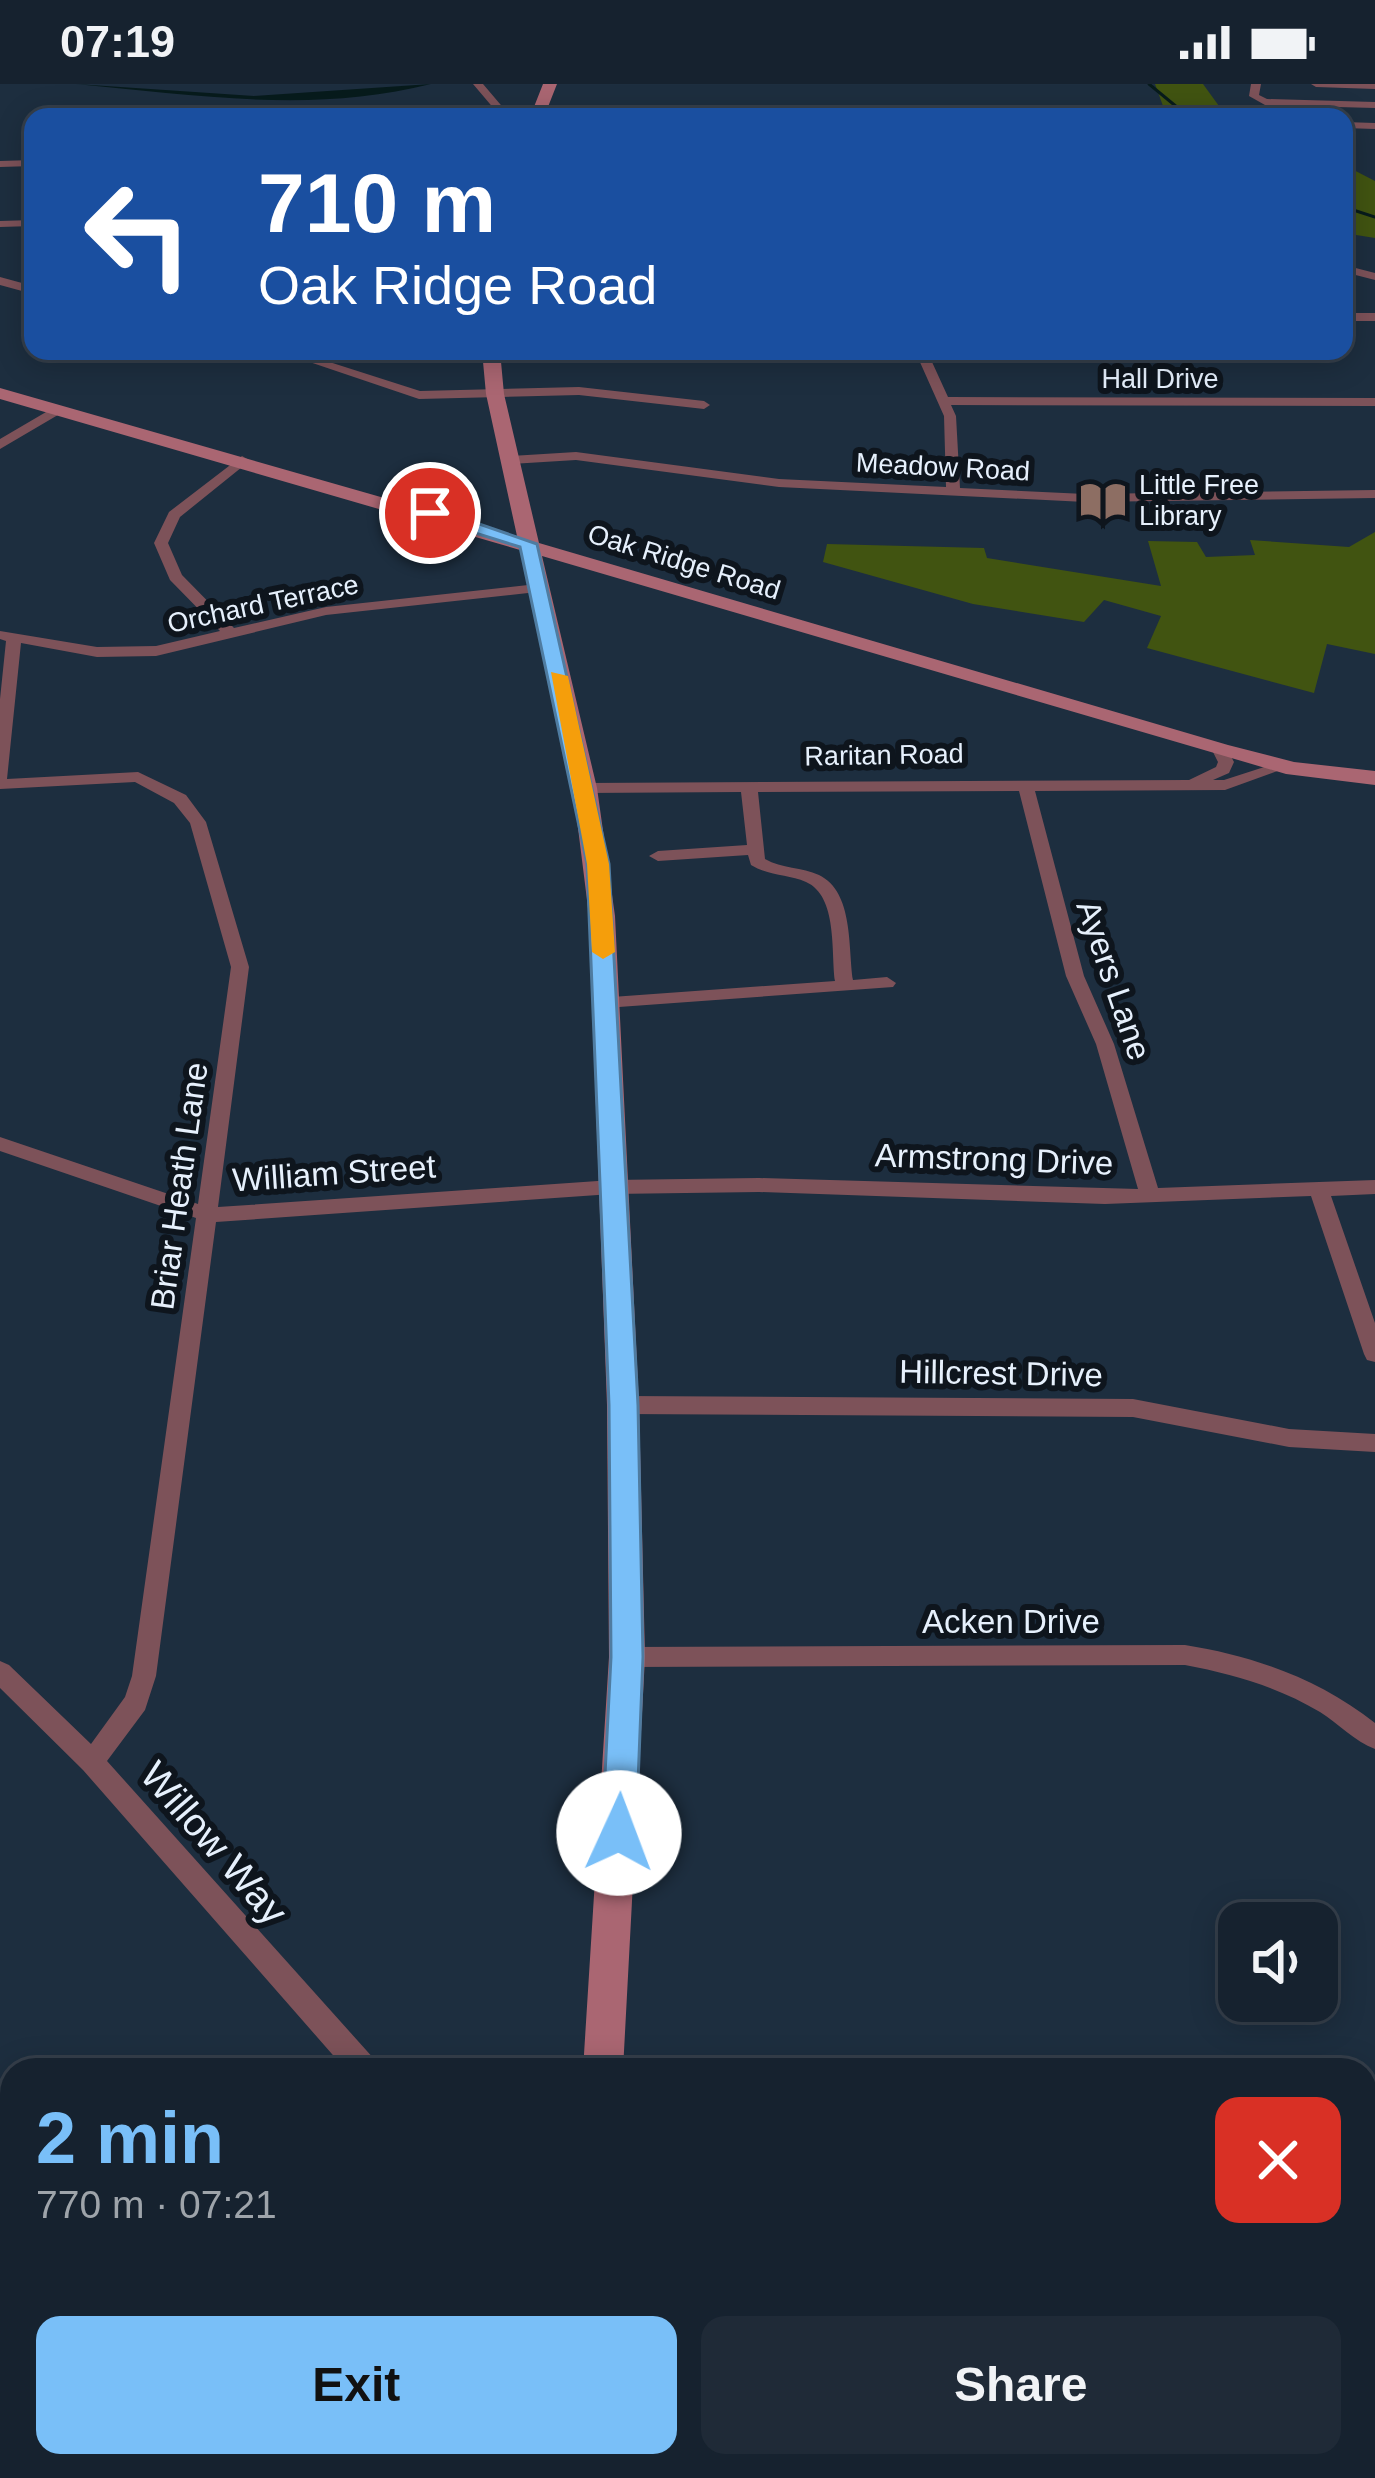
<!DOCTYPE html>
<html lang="en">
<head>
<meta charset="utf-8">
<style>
  body { margin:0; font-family:Arial,sans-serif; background:#1f2a37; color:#f1f3f6; height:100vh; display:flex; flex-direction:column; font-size:45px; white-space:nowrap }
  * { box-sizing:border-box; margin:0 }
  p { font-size:39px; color:#9ea4aa }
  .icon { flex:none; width:66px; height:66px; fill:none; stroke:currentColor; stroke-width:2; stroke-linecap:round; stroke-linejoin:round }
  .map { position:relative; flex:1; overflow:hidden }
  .side { position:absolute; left:0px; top:1974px; width:1377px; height:420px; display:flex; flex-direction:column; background:#16222f; border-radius:36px 36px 0 0; box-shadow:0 6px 30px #0003,0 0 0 3px #353f4b }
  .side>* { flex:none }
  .guide { position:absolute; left:24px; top:24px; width:1329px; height:252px; border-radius:24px; box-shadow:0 6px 30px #0003,0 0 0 3px #353f4b; background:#1a4fa0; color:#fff; overflow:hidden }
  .buttons { position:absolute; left:1218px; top:1818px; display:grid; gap:24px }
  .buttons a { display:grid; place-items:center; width:120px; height:120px; border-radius:24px; background:#16222f; box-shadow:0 6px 30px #0003,0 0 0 3px #353f4b; font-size:60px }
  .pin { position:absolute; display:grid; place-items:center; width:102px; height:102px; color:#fff; margin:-51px; border:6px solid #fff; border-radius:50%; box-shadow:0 3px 12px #0007 }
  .me { position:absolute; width:132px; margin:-66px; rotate:2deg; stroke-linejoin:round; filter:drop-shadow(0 0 9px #0008) }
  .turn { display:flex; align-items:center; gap:42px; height:252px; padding:0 36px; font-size:54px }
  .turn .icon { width:156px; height:156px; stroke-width:2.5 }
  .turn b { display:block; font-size:84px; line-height:102px }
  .round { display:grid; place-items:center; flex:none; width:126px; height:126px; border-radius:24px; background:#1f2a37 }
  .overview { display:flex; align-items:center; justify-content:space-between; height:204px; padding:0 36px }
  h1 { font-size:72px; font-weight:700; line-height:90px; color:#79bff8 }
  .button { display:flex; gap:24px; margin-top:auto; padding:24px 36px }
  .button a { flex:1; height:138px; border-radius:24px; background:#79bff8; color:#111; font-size:48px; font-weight:700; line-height:138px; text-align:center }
  .button a+a { background:#1f2a37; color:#f1f3f6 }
  .status { display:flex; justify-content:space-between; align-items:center; height:84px; padding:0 60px; background:#16222f; direction:ltr }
  .status svg { height:33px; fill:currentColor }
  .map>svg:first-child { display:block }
</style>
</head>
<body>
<div class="status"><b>07:19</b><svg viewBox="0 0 49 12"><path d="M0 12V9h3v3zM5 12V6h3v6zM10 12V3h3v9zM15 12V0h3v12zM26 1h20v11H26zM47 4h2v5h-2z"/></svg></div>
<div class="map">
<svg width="1375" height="2394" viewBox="0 0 1375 2394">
  <rect width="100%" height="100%" fill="#1d2e3f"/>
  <path fill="#415411" d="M1155 0H1203L1227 33H1167Z
    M1344 81 1375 97V154L1350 150 1344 138Z
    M1375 448V570L1327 560 1314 609 1147 564 1161 532 1104 516 1084 538 973 520 823 478 827 460 984 464 987 474 1161 502 1148 457 1197 458 1206 473 1255 471 1250 456 1349 463Z"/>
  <path fill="#071b1c" d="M76 0 254 12 431 0C313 30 195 11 76 0Z"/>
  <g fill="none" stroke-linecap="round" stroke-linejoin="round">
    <path stroke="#071b1c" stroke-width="3" d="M1149 0 1189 33
      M1344 123 1375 133"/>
    <path fill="#7d5259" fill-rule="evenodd" d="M473 0H483L511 33H501Z
      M1251 0H1261L1259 11 1267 15 1375 18V24L1265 21 1249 12Z
      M1311 0H1375V5L1316 3Z
      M1344 38 1375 39V45L1344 44Z
      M33 76V82L0 83V77Z
      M33 136V142L0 143V137Z
      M1344 181 1375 189V196L1344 188Z
      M0 193 33 202V210L0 201Z
      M1344 229H1375V237H1344Z
      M277 267H295L420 307 579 303 704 317 710 321 704 325 579 311 419 315Z
      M915 267H927L948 313 1375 314V322L951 321 956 332 960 404 1085 410 1375 406V414L1085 418 779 403 576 376 511 380 504 376 511 372 576 368 779 395 946 403 944 332Z
      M58 321 64 325 63 328 0 365V355Z
      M242 372 249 376 247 379 180 433 168 459 182 491 234 544 326 523 537 500 544 504 537 508 326 531 156 572 97 573 21 559 7 695 138 688 186 711 206 738 249 883 218 1123 612 1096 759 1094 1138 1105 1096 960 1066 892 1019 707 758 708 765 775C782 785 802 783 819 791 854 808 848 864 853 896L887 893 896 899 893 903 605 924 596 918 598 914 835 897C831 869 838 812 806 798 788 790 769 792 751 781L748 771 658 777 649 772 658 767 747 761 741 708 585 709 577 704 585 699 1189 696 1216 683 1218 678 1212 666 1220 661 1226 663 1234 678 1229 689 1213 696H1224L1283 677 1291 682 1225 706 1035 707 1084 892 1114 960 1158 1104 1375 1096V1110L1331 1112 1375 1239V1278L1367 1276 1364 1270 1311 1112 1105 1120 759 1108 612 1110 216 1138 156 1592 145 1626 107 1677 375 1976 379 1986H346L83 1686 0 1604V1577L9 1581 91 1660 125 1613 132 1592 196 1134 0 1067V1053L198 1120 231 883 190 739 174 719 135 698 0 705V615L6 557 0 555V547L97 563 156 562 220 547 170 496 154 459 169 428Z
      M623 1312 1133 1315 1289 1345 1375 1350V1368L1289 1363 1133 1333 623 1330 615 1327 612 1321 615 1315Z
      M1185 1561C1254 1572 1319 1595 1375 1639V1665C1355 1658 1338 1639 1320 1628 1278 1603 1233 1590 1185 1581L627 1583 618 1580 615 1573 618 1566 627 1563Z
      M1039 2382H1071V2394H1039Z"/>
    <path fill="#aa6672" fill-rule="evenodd" d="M543 0H557L544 33H530Z
      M482 267H500L504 310 539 459 1228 661 1294 678 1375 687V701L1286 690 542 472 597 704 615 832 639 1321 645 1573 623 1986H583L609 1573 607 1321 589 832 573 704 520 466 0 315V304L517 452 486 310Z
      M572 2382H618V2394H572Z"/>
  </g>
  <path fill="#79bff8" stroke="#4f7ca1" stroke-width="3" d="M430 423 537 460 609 780 638 1321 643 1573 636 1749 631 1760 619 1764 607 1760 602 1749 611 1573 609 1321 587 780 520 463 424 433V425Z"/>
  <path fill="#f59e0b" d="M551 588 568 592 609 780 615 868 603 875 592 868 587 780Z"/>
  <defs>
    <symbol id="library-bare" viewBox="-9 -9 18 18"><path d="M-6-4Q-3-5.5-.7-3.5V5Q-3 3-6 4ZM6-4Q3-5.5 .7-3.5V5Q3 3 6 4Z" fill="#8d6e63" stroke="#0e151d" stroke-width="2.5" paint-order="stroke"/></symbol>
  </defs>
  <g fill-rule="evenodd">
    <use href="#library-bare" x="1070" y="384" width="66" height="66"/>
  </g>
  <g text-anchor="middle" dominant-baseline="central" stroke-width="12" stroke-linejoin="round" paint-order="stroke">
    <g font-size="27" fill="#e6f0fc" stroke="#0e151d">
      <text x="1160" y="295">Hall Drive</text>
      <text transform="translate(943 383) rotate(3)">Meadow Road</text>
      <text transform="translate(684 478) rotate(17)">Oak Ridge Road</text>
      <text transform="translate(263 520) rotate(-12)">Orchard Terrace</text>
      <text transform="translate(884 671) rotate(-1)">Raritan Road</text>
    </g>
    <g font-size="27" fill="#e6f0fc" stroke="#0e151d" text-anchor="start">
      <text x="1139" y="401">Little Free<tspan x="1139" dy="31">Library</tspan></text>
    </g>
    <g font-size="33" fill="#e6f0fc" stroke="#0e151d">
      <text transform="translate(1114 896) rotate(71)">Ayers Lane</text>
      <text transform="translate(994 1075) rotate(2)">Armstrong Drive</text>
      <text transform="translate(334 1089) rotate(-4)">William Street</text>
      <text transform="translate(179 1102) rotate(-82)">Briar Heath Lane</text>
      <text transform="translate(1001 1289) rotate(1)">Hillcrest Drive</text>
      <text x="1011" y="1537">Acken Drive</text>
    </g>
    <g font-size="39" fill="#e6f0fc" stroke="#0e151d">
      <text transform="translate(214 1759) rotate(49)">Willow Way</text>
    </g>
  </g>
</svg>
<div class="buttons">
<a><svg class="icon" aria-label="sound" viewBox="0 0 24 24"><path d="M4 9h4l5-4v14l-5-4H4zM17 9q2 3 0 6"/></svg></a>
</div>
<div class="pin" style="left:430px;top:429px;background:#d93025"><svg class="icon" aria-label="arrive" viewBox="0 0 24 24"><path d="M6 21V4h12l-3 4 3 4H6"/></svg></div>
<svg class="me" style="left:619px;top:1749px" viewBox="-20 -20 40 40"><circle r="19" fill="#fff"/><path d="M0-13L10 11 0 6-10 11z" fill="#79bff8"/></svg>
<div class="guide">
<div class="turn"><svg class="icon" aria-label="left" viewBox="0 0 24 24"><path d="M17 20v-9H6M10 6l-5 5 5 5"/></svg><div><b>710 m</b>Oak Ridge Road</div></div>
</div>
<section class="side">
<div class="overview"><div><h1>2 min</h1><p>770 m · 07:21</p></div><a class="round" style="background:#d93025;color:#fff"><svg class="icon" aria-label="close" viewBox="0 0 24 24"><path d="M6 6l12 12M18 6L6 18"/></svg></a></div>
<div class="button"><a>Exit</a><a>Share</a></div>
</section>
</div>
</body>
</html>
